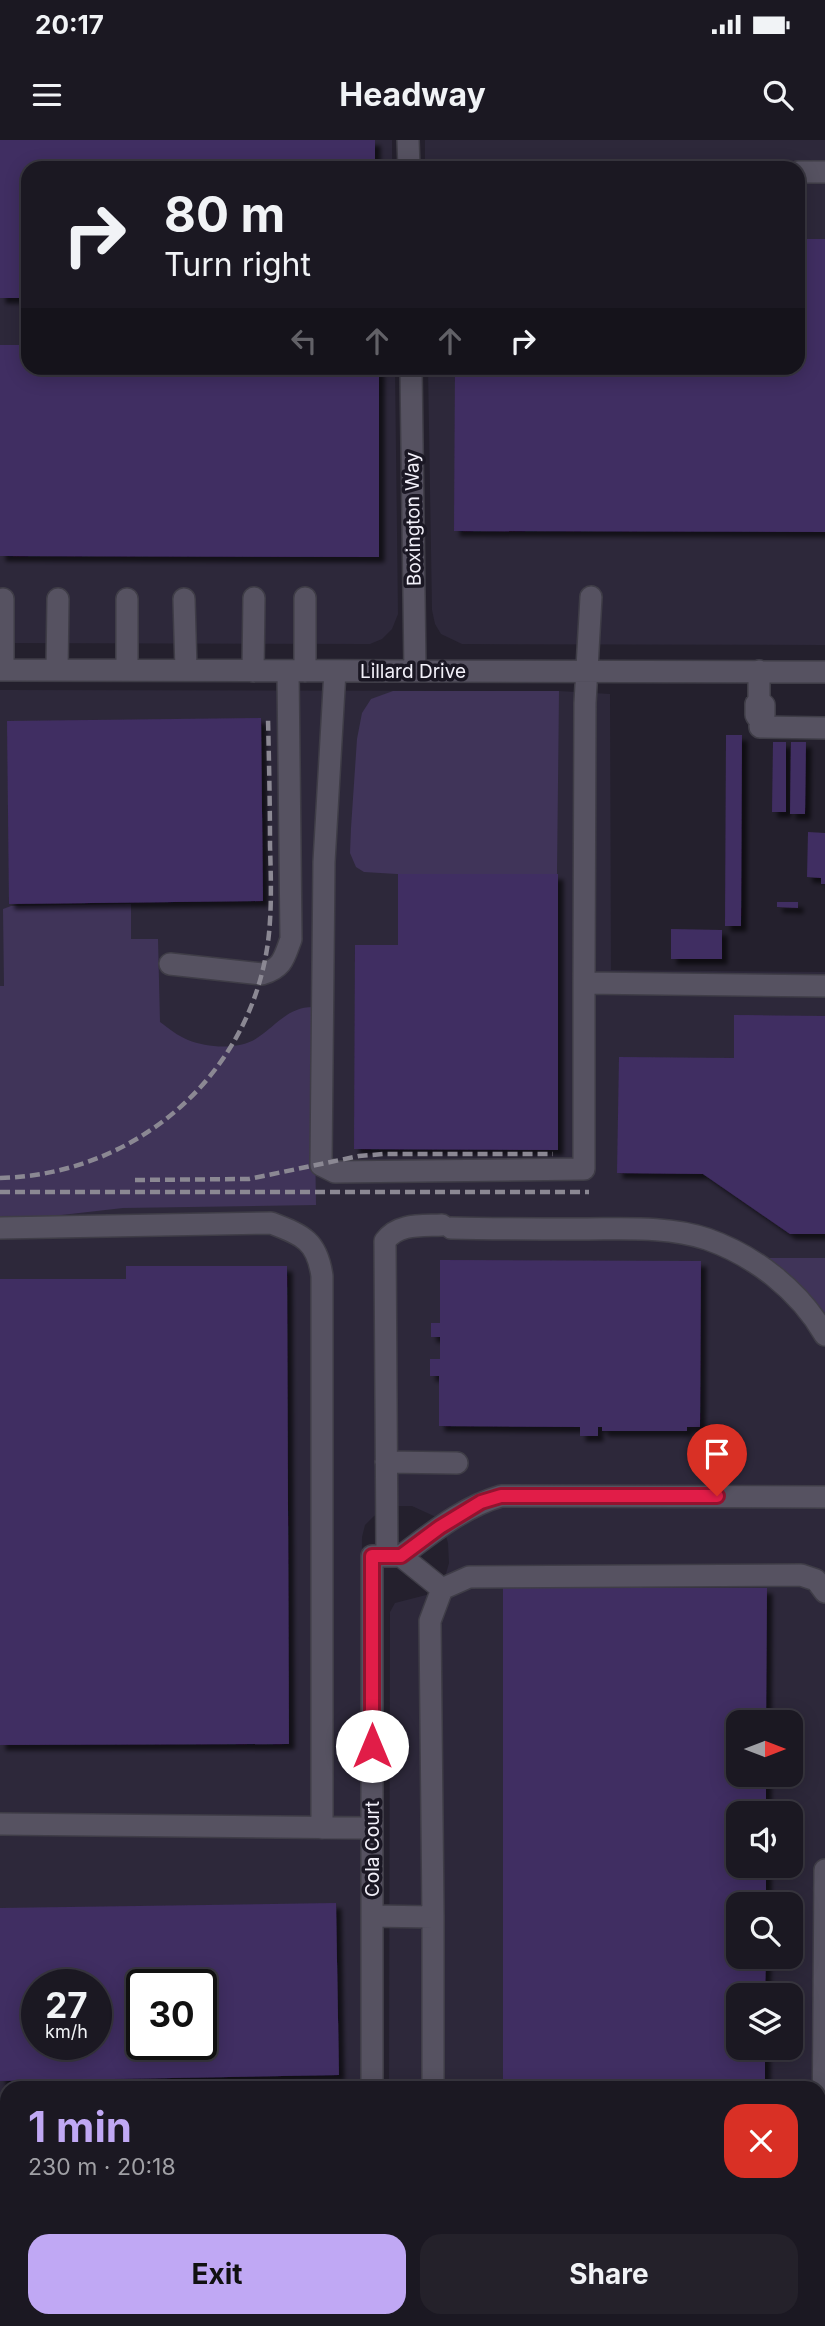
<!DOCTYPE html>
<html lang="en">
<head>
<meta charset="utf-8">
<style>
  body { margin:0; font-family:Inter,sans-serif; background:#24212a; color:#f1f3f6; height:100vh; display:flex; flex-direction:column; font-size:26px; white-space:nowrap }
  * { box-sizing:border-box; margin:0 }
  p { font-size:23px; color:#a0a0a5 }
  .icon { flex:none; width:38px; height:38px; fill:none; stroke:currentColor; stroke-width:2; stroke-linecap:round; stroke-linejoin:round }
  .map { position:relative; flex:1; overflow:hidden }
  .sheet { position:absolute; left:0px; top:1941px; width:826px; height:247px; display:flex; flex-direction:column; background:#1b1822; border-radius:21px 21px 0 0; box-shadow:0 4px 18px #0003,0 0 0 2px #393740 }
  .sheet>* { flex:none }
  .banner { position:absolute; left:21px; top:21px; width:784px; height:214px; border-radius:21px; box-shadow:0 4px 18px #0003,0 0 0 2px #393740; background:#1b1822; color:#f1f3f6; overflow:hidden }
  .needle { width:46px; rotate:90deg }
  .controls { position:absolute; left:726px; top:1570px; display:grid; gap:14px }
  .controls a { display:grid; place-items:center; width:77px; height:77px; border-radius:14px; background:#1b1822; box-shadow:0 4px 18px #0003,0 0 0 2px #393740; font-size:35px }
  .speed { position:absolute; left:21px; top:1829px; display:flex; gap:14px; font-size:35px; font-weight:700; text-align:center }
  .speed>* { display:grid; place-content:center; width:91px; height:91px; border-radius:50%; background:#1b1822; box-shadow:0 4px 18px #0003,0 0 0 2px #393740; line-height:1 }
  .speed small { font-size:18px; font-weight:400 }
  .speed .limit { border:4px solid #111; border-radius:10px; background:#fff; color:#111 }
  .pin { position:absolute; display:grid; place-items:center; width:60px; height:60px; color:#fff; margin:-72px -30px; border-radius:50% 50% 50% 0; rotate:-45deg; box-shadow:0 0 7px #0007 }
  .pin .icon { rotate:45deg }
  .me { position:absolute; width:77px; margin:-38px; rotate:0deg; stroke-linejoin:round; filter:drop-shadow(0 0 5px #0008) }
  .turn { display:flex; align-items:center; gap:24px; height:147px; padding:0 28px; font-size:32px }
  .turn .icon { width:91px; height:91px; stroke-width:2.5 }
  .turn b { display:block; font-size:49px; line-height:60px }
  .lanes { display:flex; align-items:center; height:66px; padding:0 28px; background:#0003; justify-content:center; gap:35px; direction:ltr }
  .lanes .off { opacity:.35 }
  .round { display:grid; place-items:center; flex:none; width:74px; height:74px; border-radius:21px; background:#24212a }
  .overview { display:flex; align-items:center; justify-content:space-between; height:119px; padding:0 28px }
  h1 { font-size:42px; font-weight:700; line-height:52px; color:#c0a8f4 }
  .primary-button { display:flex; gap:14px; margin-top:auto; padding:14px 28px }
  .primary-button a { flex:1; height:80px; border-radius:21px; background:#c0a8f4; color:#111; font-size:28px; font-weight:700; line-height:80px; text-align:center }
  .primary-button a+a { background:#24212a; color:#f1f3f6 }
  .status { display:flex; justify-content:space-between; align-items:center; height:49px; padding:0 35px; background:#1b1822; direction:ltr }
  .status svg { height:19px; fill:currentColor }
  header { display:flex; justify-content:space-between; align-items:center; height:91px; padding:0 28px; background:#1b1822; font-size:32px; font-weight:700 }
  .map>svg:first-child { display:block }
</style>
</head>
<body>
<div class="status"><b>20:17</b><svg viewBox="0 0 49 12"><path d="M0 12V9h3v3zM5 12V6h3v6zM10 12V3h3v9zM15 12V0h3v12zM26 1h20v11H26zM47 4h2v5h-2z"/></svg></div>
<header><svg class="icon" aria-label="menu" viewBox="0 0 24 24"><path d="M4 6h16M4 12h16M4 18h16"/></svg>Headway<svg class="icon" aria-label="search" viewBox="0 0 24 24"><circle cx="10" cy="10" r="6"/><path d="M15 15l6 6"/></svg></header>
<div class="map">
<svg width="825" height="2186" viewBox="0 0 825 2186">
  <defs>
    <filter id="shadow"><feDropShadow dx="5.5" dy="5.5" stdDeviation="2" flood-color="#0009"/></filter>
  </defs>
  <rect width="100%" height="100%" fill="#24202d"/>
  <path fill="#2d283a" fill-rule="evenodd" d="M0 0H392V28H28V228H395L398 474 392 489 382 499 370 504 0 503Z
    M425 0H825V505L462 504 441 494 435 484 432 470 428 228H798V28H425Z
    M0 550 559 551 610 554 611 830 825 832V1118H770L801 1146 825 1173V2107L819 1948H389L390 1472 395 1463 426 1455 436 1448 445 1437 449 1423 448 1403 444 1390 436 1377 412 1366H396L374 1376 365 1385 362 1397 361 1948H7V2025L0 2023ZM738 1582H791V1634H738ZM738 1673H791V1726H738ZM738 1764H791V1816H738ZM37 1844H96V1904H37ZM142 1844H201V1904H142ZM738 1855H791V1908H738Z
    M0 2107 7 2108V2180H393L444 2186H0Z
    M825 2171V2186H716L767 2181 819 2180V2172Z"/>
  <path fill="#403459" d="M393 551H559L557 734H397L364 732 356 727 350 713 351 688 357 599 362 573 371 559Z
    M131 764V799H158L160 882C168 888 178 896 188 900 208 908 239 910 257 898 277 885 288 867 313 867L316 1065 123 1068 44 1077 0 1076V846H4L3 769 11 766Z
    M769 1118H825V1173L801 1146Z"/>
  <path fill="#402d62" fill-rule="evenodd" filter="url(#shadow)" d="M0 0H375V28H28V158H0Z
    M798 99H825V392L454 391 455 228H798Z
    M0 205H28V228H379V417L0 416Z
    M261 578 263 761 9 764 7 581Z
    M726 595H742L741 786H725Z
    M773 602H786V672H772Z
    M791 602H806L805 674H790Z
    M808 692 825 693V744H821V738L807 737Z
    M398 734H558V1010L354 1009 355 805H398Z
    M777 762H798V768L777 767Z
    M671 789 722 790V819H671Z
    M734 875 825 876V1094H790L703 1034 617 1033 619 917 734 918Z
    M440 1120 701 1121 700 1287H687V1291H602V1287H598V1296H580V1287L439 1286V1236H430V1219H440V1197H431V1183H440Z
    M126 1126H287L289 1604 0 1605V1139H126Z
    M503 1448H767L766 1582H738V1634H766V1673H738V1726H766V1764H738V1816H766L765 1855H738V1908H765V1948H503Z
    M336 1763 339 1935 0 1941V1768ZM37 1844H96V1904H37ZM142 1844H201V1904H142Z
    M0 2179 40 2182 41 2186H0Z"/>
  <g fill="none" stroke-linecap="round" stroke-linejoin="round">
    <defs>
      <path id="minor" d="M408 0 409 28
        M798 32H825
        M411 228 415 531
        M591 457 585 563 584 843 825 846
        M305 458V531
        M3 459V530
        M127 459V530
        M184 459 186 530
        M0 530 825 532
        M57 530 58 459
        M253 531 254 458
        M335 531 324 722 321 1025 335 1032 584 1029V843
        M759 531V561L756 564V575L760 581 764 575V565L759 561
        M760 581V587L825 588
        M170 824 262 834C283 828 284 818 291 799L288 531
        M0 1088 271 1083C302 1095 317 1100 322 1136V1688
        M451 1088C495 1089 540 1089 584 1089 624 1089 669 1086 707 1099 755 1116 799 1150 825 1195
        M386 1322 457 1323
        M387 1416 385 1101C398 1083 421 1086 442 1085
        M401 1416C432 1393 463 1367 501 1356L825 1357
        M401 1416 442 1449 430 1481 433 1777
        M442 1449 469 1437 801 1435 816 1440 825 1452
        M0 1684 372 1688
        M372 1776 433 1777V1948
        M372 1948V1416H401
        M0 1971H7
        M822 2139 825 1730
        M431 2186 432 2180"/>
      <path id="major" d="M0 2074 7 2076
        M819 2140 825 2138"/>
    </defs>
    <use href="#minor" stroke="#3f3d47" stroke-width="24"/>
    <use href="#major" stroke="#3f3d47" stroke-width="30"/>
    <use href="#minor" stroke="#565261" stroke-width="21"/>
    <use href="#major" stroke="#8268b2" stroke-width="26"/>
    <path stroke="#8b8893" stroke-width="4.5" stroke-dasharray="10 5" stroke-linecap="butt" d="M0 1038C134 1035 250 937 268 802 272 771 271 738 270 706 270 664 269 621 268 578
      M135 1040 249 1039 359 1016 384 1014H553
      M0 1052H589"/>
  </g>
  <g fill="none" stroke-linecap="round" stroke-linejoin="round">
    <defs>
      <path id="route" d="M372 1606V1416H401L440 1387 481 1362 501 1356H717"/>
    </defs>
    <use href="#route" stroke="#92132f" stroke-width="18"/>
    <use href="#route" stroke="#e11d48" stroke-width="12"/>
  </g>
  <g text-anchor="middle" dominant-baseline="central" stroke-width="7" stroke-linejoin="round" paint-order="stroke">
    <g font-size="19" fill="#f2f0f9" stroke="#1a1723">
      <text transform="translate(413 379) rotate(-91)">Boxington Way</text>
      <text x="413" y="531">Lillard Drive</text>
      <text transform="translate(372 1709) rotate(-90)">Cola Court</text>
    </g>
  </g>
</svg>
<div class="controls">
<a><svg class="needle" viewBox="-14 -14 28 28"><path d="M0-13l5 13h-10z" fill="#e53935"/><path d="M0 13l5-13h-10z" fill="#a0a0a5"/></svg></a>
<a><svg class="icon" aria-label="sound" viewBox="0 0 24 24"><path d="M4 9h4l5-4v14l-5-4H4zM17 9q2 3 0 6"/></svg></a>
<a><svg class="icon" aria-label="search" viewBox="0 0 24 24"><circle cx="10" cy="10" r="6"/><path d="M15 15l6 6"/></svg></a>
<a><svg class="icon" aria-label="layers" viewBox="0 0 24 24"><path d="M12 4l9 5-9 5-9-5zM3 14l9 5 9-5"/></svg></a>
</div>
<div class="speed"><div>27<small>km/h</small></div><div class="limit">30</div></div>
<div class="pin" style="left:717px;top:1356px;background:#d93025"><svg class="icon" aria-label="arrive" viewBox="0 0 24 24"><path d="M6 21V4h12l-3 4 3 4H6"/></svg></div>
<svg class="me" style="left:372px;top:1606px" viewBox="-20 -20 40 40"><circle r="19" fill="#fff"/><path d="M0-13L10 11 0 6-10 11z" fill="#e11d48"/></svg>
<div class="banner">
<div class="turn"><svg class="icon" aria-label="right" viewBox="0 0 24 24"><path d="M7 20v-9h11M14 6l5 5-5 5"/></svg><div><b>80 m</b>Turn right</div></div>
<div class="lanes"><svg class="icon off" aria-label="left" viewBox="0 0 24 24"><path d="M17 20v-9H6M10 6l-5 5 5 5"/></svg><svg class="icon off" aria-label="ahead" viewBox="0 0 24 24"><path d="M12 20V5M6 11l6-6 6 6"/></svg><svg class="icon off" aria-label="ahead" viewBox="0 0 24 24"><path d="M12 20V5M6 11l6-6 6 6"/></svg><svg class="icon" aria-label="right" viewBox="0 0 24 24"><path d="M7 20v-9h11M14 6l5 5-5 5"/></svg></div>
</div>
<section class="sheet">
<div class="overview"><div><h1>1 min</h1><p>230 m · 20:18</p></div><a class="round" style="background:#d93025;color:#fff"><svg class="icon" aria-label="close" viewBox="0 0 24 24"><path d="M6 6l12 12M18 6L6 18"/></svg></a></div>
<div class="primary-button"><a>Exit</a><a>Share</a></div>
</section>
</div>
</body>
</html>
